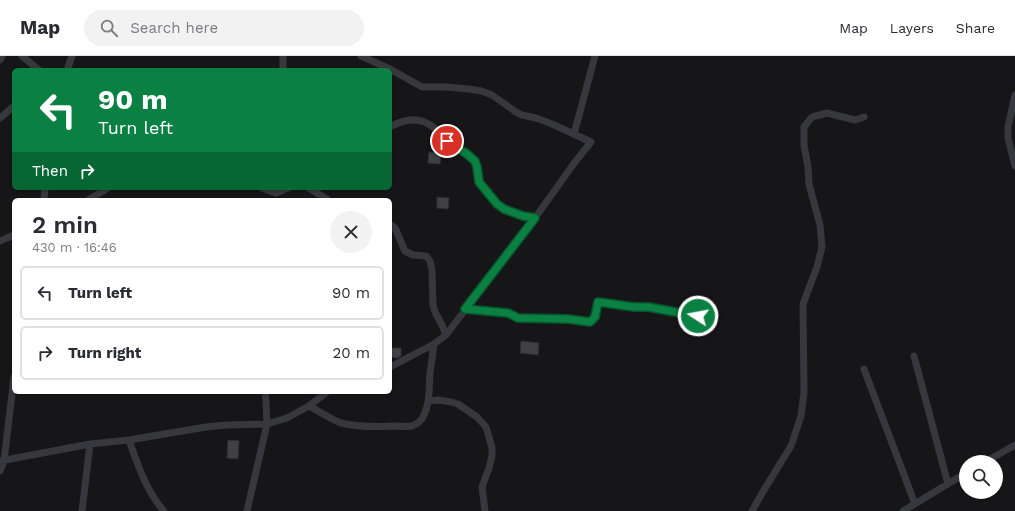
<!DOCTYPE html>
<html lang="en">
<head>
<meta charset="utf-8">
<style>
  body { margin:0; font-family:"Work Sans",sans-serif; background:#f2f2f3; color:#2b2b33; height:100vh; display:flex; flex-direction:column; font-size:15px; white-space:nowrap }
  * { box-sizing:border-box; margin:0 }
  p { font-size:13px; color:#7c7c81 }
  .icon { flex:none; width:22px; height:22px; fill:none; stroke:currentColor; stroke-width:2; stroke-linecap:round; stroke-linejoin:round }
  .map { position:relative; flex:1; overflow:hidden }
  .details { position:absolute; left:12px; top:142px; width:380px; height:196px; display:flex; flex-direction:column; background:#fff; border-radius:6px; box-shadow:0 1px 3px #0004 }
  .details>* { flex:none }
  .guide { position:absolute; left:12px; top:12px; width:380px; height:122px; border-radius:6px; box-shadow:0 1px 3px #0004; background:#0b8043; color:#fff; overflow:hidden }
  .controls { position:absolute; left:959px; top:399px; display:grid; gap:8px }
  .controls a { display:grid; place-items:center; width:44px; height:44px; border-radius:50%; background:#fff; box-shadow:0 1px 3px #0004; font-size:20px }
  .pin { position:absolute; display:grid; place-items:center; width:34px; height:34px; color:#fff; margin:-17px; border:2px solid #fff; border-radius:50%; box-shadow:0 1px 4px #0007 }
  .me { position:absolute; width:44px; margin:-22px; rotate:281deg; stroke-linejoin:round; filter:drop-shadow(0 0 3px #0008) }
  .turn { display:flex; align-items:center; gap:14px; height:84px; padding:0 20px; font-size:18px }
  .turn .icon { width:52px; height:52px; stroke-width:2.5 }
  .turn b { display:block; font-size:28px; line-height:34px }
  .then { display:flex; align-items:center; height:38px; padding:0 20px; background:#0003; gap:8px; font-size:15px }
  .round { display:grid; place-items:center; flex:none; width:42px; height:42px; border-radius:21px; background:#f2f2f3 }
  .summary { display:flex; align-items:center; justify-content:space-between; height:68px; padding:0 20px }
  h1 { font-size:24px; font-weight:600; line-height:30px }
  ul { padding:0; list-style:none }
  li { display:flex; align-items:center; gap:12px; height:54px; margin:0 8px 6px; padding:0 12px; border:2px solid #e1e1e2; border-radius:6px }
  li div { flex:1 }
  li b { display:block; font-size:15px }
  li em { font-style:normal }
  header { display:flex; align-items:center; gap:24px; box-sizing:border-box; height:56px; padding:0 20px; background:#fff; border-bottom:1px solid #e1e1e2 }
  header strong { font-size:19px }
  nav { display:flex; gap:22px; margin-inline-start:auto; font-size:14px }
  .search { width:280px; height:36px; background:#f2f2f3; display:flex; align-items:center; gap:10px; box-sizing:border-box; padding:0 14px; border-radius:22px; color:#7c7c81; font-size:15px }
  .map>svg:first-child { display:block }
</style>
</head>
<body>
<header>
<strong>Map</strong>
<div class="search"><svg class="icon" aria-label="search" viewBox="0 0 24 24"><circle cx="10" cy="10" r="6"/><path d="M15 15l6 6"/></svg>Search here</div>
<nav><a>Map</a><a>Layers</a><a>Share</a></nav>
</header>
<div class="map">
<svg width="1015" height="455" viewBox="0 0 1015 455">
  <rect width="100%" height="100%" fill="#161618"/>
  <path fill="#404145" stroke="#303034" d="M429 96 441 97 440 108 428 107Z
    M437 141 449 142 448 153 437 152Z
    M521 285 539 287 538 299 520 297Z
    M390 292H401V300L397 302 390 301Z
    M228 384 239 385 238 403 227 402Z"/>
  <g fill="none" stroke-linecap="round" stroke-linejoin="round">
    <path stroke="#37383d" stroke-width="7" d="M22 0 39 14
      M361 0 390 13 422 31H446L469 33 481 35 492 39 516 56 522 59 536 62 552 68 591 86 575 106 535 162 446 279 434 288 390 311
      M0 4 2 0
      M67 14 72 0
      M283 14V0
      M1015 39 1008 71V82L1015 110
      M0 62 14 50
      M390 71C404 63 419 60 433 71 440 76 444 83 451 88 458 93 468 96 474 104 479 111 476 120 480 127 481 130 483 132 485 134 499 153 512 159 535 162
      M574 78 595 0
      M262 132 276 137 288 132
      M309 132 328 144
      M44 144 45 132
      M88 144 108 132
      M390 168 395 172 405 195 413 199 426 200 430 205 432 214 433 249 435 256 442 269 446 279
      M0 185 14 179
      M465 253 508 257 519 262 568 263 590 266 595 261 598 246 634 251H648L698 260
      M914 300 948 428
      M864 313 915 448
      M428 345 439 344 451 346 458 348 477 361 486 371 489 381 492 392V400L489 412 482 431 485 455
      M309 350C319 355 330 363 341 367 358 371 376 371 393 370 399 370 406 371 412 370 417 368 421 365 423 361 430 348 429 332 430 318 431 308 433 298 434 288
      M129 384C138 409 146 435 164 455
      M0 405 90 388 129 384 206 371 227 369 267 368 287 362 309 350 327 336
      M985 406 1015 389
      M0 415 4 405 14 321
      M82 455 90 388
      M247 455 267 368 266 346 265 336
      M752 455 764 434 791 390 801 360 804 336 803 248 817 211 822 191 820 169 809 128 808 111 804 89V71L812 61 827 57 855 64 864 61
      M903 455 966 417"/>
  </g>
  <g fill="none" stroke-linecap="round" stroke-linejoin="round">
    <defs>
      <path id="route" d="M447 85 467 98 475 105 477 111 479 126 497 148 504 153 523 160 535 162 465 253 508 257 518 262 568 263 590 266 595 261 598 246 634 251H648L698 260"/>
    </defs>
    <use href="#route" stroke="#07532c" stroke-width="10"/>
    <use href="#route" stroke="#0b8043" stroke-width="7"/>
  </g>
</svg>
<div class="controls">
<a><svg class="icon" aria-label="search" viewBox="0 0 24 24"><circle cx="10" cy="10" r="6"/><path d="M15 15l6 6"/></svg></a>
</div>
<div class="pin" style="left:447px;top:85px;background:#d93025"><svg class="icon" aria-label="arrive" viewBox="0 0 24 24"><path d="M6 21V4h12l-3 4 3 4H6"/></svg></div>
<svg class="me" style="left:698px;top:260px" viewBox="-20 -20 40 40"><circle r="17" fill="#0b8043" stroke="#fff" stroke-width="3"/><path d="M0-11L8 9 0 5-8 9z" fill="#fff"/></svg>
<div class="guide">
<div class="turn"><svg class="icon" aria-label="left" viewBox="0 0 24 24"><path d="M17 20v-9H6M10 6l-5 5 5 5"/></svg><div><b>90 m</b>Turn left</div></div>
<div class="then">Then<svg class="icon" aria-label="right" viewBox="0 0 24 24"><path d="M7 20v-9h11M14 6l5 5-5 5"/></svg></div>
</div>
<section class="details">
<div class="summary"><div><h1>2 min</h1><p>430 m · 16:46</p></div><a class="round"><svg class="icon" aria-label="close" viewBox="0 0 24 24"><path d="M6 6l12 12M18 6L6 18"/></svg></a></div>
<ul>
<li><svg class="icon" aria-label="left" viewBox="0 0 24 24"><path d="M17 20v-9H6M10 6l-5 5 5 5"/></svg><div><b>Turn left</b></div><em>90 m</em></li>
<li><svg class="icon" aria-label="right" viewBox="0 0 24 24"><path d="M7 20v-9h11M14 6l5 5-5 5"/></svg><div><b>Turn right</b></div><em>20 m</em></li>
</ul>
</section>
</div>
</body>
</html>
